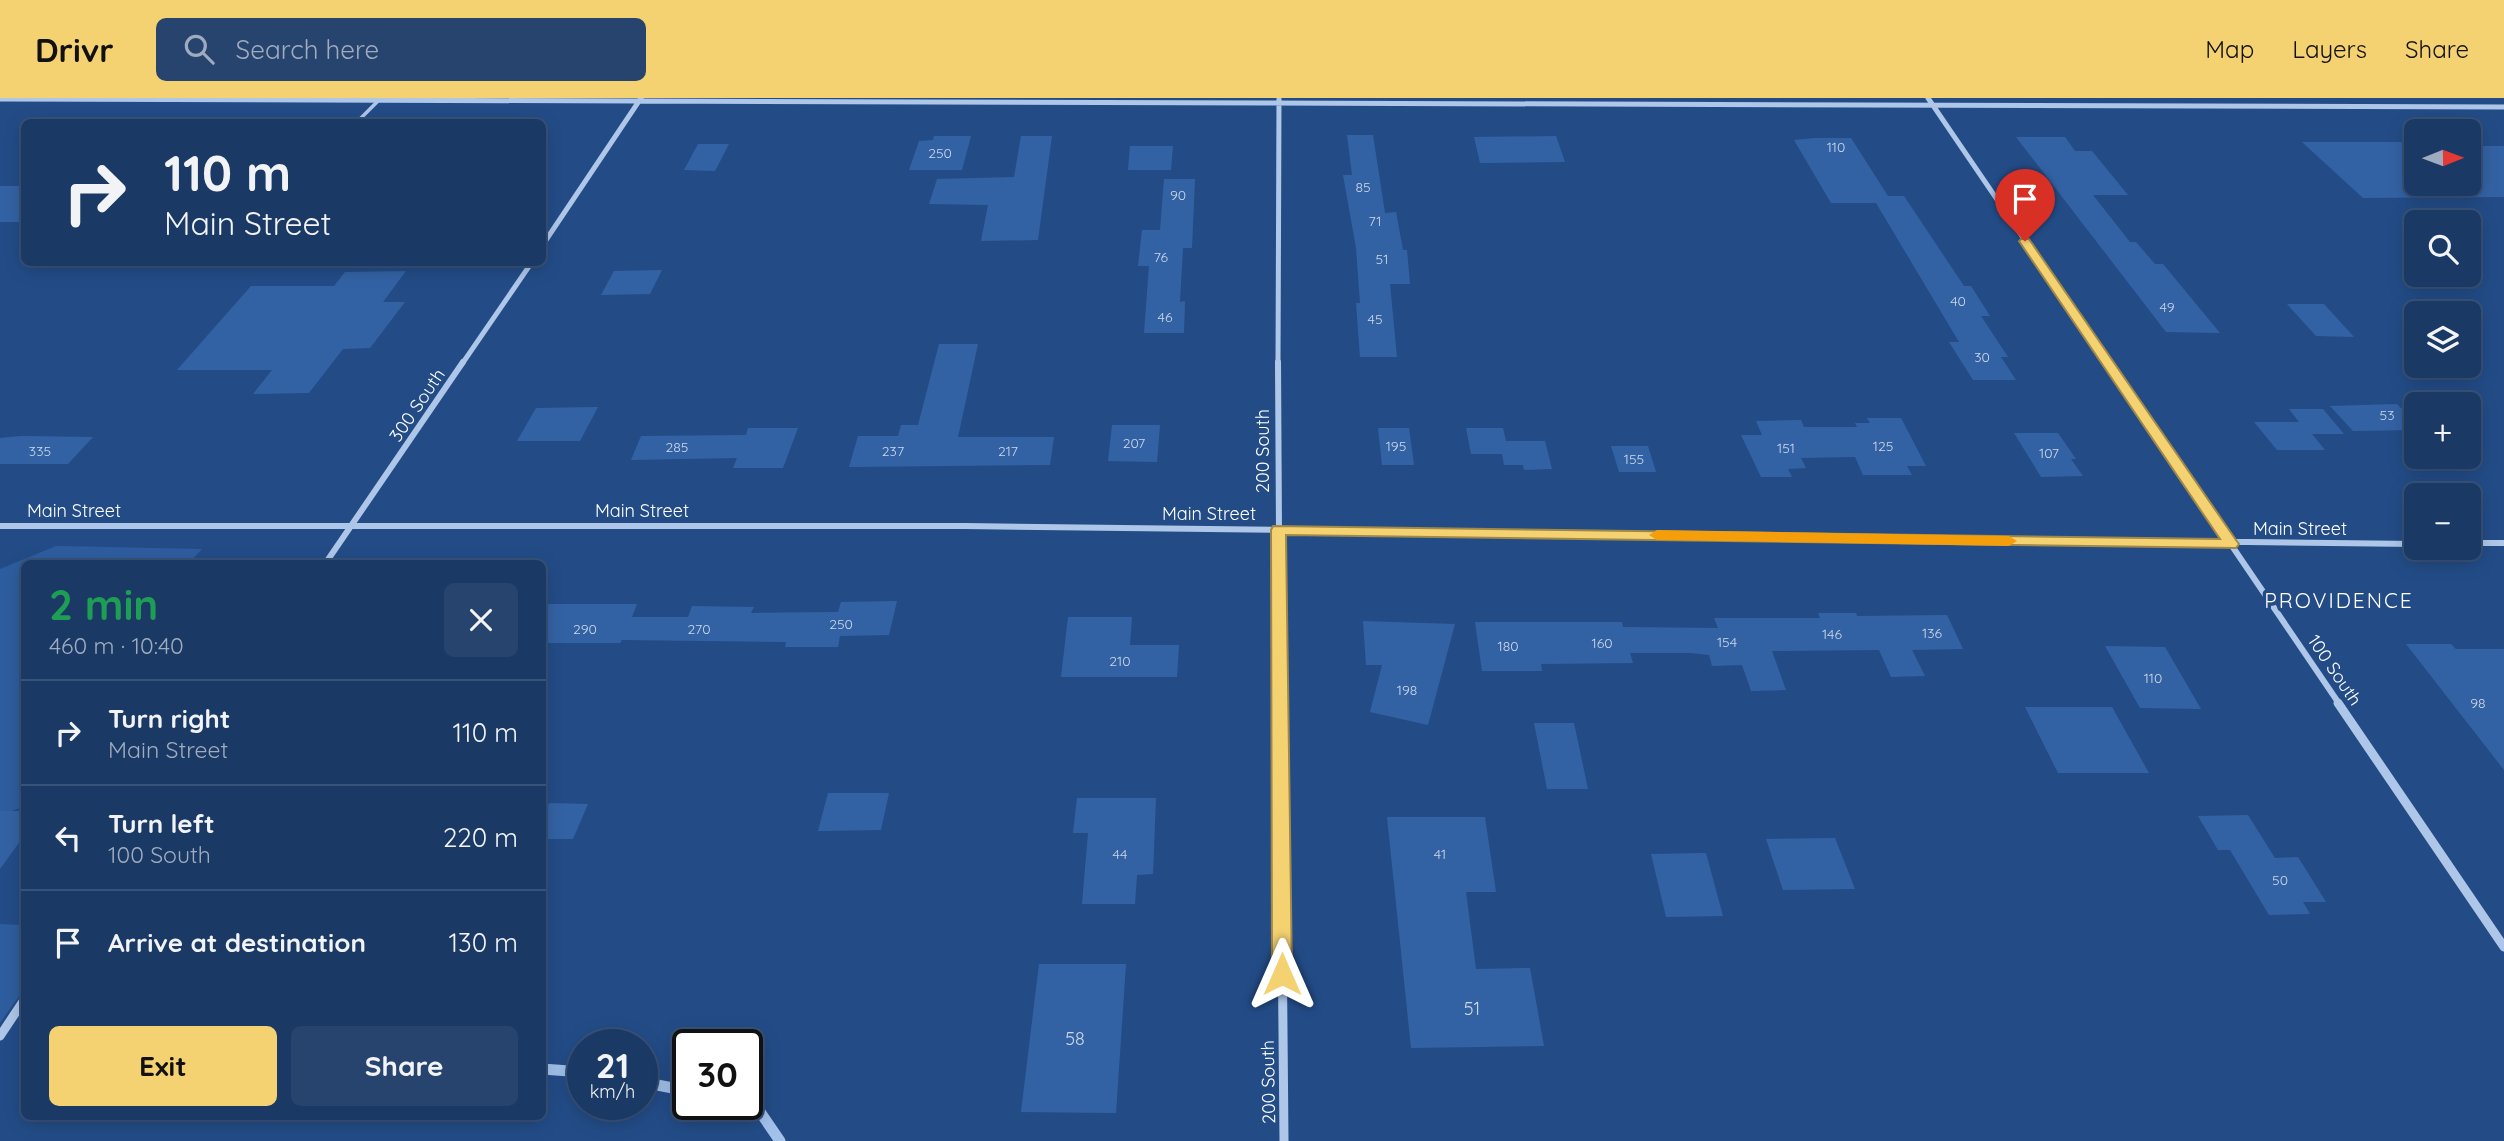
<!DOCTYPE html>
<html lang="en">
<head>
<meta charset="utf-8">
<style>
  body { margin:0; font-family:Quicksand,sans-serif; background:#27446e; color:#f1f3f6; height:100vh; display:flex; flex-direction:column; font-size:26px; white-space:nowrap }
  * { box-sizing:border-box; margin:0 }
  p { font-size:23px; color:#9facbf }
  .icon { flex:none; width:38px; height:38px; fill:none; stroke:currentColor; stroke-width:2; stroke-linecap:round; stroke-linejoin:round }
  .map { position:relative; flex:1; overflow:hidden }
  .details { position:absolute; left:21px; top:462px; width:525px; height:560px; display:flex; flex-direction:column; background:#1a3965; border-radius:10px; box-shadow:0 4px 18px #0003,0 0 0 2px #385379 }
  .details>* { flex:none }
  .banner { position:absolute; left:21px; top:21px; width:525px; height:147px; border-radius:10px; box-shadow:0 4px 18px #0003,0 0 0 2px #385379; background:#1a3965; color:#f1f3f6; overflow:hidden }
  .needle { width:46px; rotate:89deg }
  .buttons { position:absolute; left:2404px; top:21px; display:grid; gap:14px }
  .buttons a { display:grid; place-items:center; width:77px; height:77px; border-radius:10px; background:#1a3965; box-shadow:0 4px 18px #0003,0 0 0 2px #385379; font-size:35px }
  .speed { position:absolute; left:567px; top:931px; display:flex; gap:14px; font-size:35px; font-weight:700; text-align:center }
  .speed>* { display:grid; place-content:center; width:91px; height:91px; border-radius:50%; background:#1a3965; box-shadow:0 4px 18px #0003,0 0 0 2px #385379; line-height:1 }
  .speed small { font-size:18px; font-weight:400 }
  .speed .limit { border:4px solid #111; border-radius:10px; background:#fff; color:#111 }
  .pin { position:absolute; display:grid; place-items:center; width:60px; height:60px; color:#fff; margin:-72px -30px; border-radius:50% 50% 50% 0; rotate:-45deg; box-shadow:0 0 7px #0007 }
  .pin .icon { rotate:45deg }
  .me { position:absolute; width:77px; margin:-38px; rotate:0deg; stroke-linejoin:round; filter:drop-shadow(0 0 5px #0008) }
  .turn { display:flex; align-items:center; gap:24px; height:147px; padding:0 28px; font-size:32px }
  .turn .icon { width:91px; height:91px; stroke-width:2.5 }
  .turn b { display:block; font-size:49px; line-height:60px }
  .round { display:grid; place-items:center; flex:none; width:74px; height:74px; border-radius:10px; background:#27446e }
  .overview { display:flex; align-items:center; justify-content:space-between; height:119px; padding:0 28px }
  h1 { font-size:42px; font-weight:800; line-height:52px; color:#1e9e55 }
  .primary-button { display:flex; gap:14px; margin-top:auto; padding:14px 28px }
  .primary-button a { flex:1; height:80px; border-radius:10px; background:#f4d271; color:#111; font-size:28px; font-weight:800; line-height:80px; text-align:center }
  .primary-button a+a { background:#27446e; color:#f1f3f6 }
  ul { padding:0; list-style:none }
  li { display:flex; align-items:center; gap:21px; height:105px; padding:0 28px; border-top:2px solid #385379 }
  li div { flex:1 }
  li b { display:block; font-size:26px }
  li em { font-style:normal }
  header { display:flex; align-items:center; gap:42px; box-sizing:border-box; height:98px; padding:0 35px; background:#f4d271; color:#111 }
  header strong { font-size:33px }
  nav { display:flex; gap:38px; margin-inline-start:auto; font-size:24px }
  .search { width:490px; height:63px; background:#27446e; display:flex; align-items:center; gap:18px; box-sizing:border-box; padding:0 24px; border-radius:10px; color:#9facbf; font-size:26px }
  .map>svg:first-child { display:block }
</style>
</head>
<body>
<header>
<strong>Drivr</strong>
<div class="search"><svg class="icon" aria-label="search" viewBox="0 0 24 24"><circle cx="10" cy="10" r="6"/><path d="M15 15l6 6"/></svg>Search here</div>
<nav><a>Map</a><a>Layers</a><a>Share</a></nav>
</header>
<div class="map">
<svg width="2504" height="1043" viewBox="0 0 2504 1043">
  <rect width="100%" height="100%" fill="#234c87"/>
  <path fill="#2e5d9f" d="M56 448 202 451 189 465 24 466V708L0 718V471Z
    M0 826 24 827V891L0 925Z"/>
  <g fill="none" stroke-linecap="round" stroke-linejoin="round">
    <path stroke="#a2c1ea" stroke-width="11" d="M542 971 583 974
      M642 984 688 993
      M747 1003 754 1005 780 1043"/>
  </g>
  <path fill="#3362a4" d="M1347 37H1373L1385 115 1396 114 1403 152H1407L1410 186H1390L1397 259H1360L1356 205H1360L1356 150 1343 77H1352Z
    M934 38H971L962 72H909L919 43 933 42Z
    M1021 38H1052L1038 142 981 143 988 107 929 106 937 81 1014 79Z
    M1556 38 1565 64 1480 65 1474 39Z
    M2016 39H2065L2075 53H2092L2128 97H2093L2130 144H2136L2155 166H2163L2220 235 2166 234Z
    M1815 40H1851L1888 98H1904L1964 188H1971L1990 218H1981L2008 259H2001L2016 282H1973L1949 244H1959L1876 105H1831L1794 42Z
    M2302 44H2401L2409 51H2417V86H2469V48H2504V99L2363 100Z
    M698 46H729L715 73 684 72Z
    M1130 48H1173L1171 72H1128Z
    M1164 81H1195L1192 150H1183L1180 204 1185 203 1184 235H1144L1149 168H1138L1142 132H1160Z
    M0 88H24V124H0Z
    M662 172 650 196 601 197 614 173Z
    M406 173 383 204H405L370 250 343 251 309 295 253 296 272 272H177L251 188H334L345 174Z
    M2287 206H2324L2354 239 2316 238Z
    M939 246H978L958 339H1054L1050 367 849 369 858 338H898L901 327H918Z
    M2397 306 2417 326V332L2353 333 2330 308Z
    M598 309 580 343H517L536 310Z
    M2289 311H2323L2344 336H2312L2325 352H2277L2254 324H2299Z
    M1867 320H1901L1926 368H1907L1912 377H1863L1855 359 1801 360 1806 370 1788 371 1792 379H1761L1741 337H1762L1756 323 1801 322 1804 329H1857L1855 325H1870Z
    M1112 327H1160L1157 364 1108 363Z
    M748 330H798L783 370H733L737 360 631 362 641 338 746 337Z
    M1378 330H1409L1414 367H1382Z
    M1466 330H1503L1506 343H1545L1552 371 1524 372 1523 367H1504L1502 356H1471Z
    M2014 335H2058L2076 361H2071L2083 378 2041 379Z
    M20 338 93 339 68 366H0V340Z
    M1611 348H1648L1656 374H1619Z
    M897 503 889 537 840 538 838 549H785L786 544 622 542 620 545H542V516L548 506H637L632 519H688L692 508 754 509 751 515 838 514 841 504Z
    M1818 515H1856L1857 518 1947 517 1963 551 1912 552 1925 578 1891 579 1879 552 1772 553 1786 592 1751 593 1742 567 1712 568 1709 557 1691 555H1630L1633 565 1541 566 1542 573H1482L1475 524H1622L1623 529 1718 530 1714 520H1820Z
    M1068 519H1132L1130 547H1179L1177 579H1061Z
    M1363 523 1455 526 1428 627 1370 614 1382 567H1366Z
    M2406 546H2451L2456 551H2504V672Z
    M2105 548 2165 549 2201 611 2140 610Z
    M2025 609H2112L2149 675H2058Z
    M1534 625H1574L1588 691H1547Z
    M828 695H889L881 732 818 733Z
    M1077 700H1156L1153 776 1137 777 1135 806H1082L1088 735H1073Z
    M549 705 588 706 573 741H542V720Z
    M0 713H24V738L0 771Z
    M2248 717 2275 760 2298 759 2326 804H2303L2310 816 2269 817 2230 752H2218L2198 718Z
    M1387 719H1485L1496 794H1466L1476 871 1530 870 1544 948 1411 950Z
    M1835 740 1855 791 1783 792 1766 741Z
    M1706 755 1723 818 1666 819 1651 756Z
    M1039 866H1126L1116 1015 1021 1014Z"/>
  <g fill="none" stroke-linecap="round" stroke-linejoin="round">
    <path stroke="#aec7e9" stroke-width="3.5" d="M357 24 378 3"/>
    <path stroke="#aec7e9" stroke-width="5" d="M1928 0 2109 266
      M0 1 2504 9
      M542 148 641 0
      M462 266 532 164
      M1278 266 1279 1"/>
    <path stroke="#aec7e9" stroke-width="6" d="M1278 264 1280 607
      M2107 264 2340 607
      M0 428H965L2417 446
      M2469 445H2504
      M325 466 463 264"/>
    <path stroke="#aec7e9" stroke-width="9" d="M1280 605 1284 1043
      M2338 605 2504 849
      M0 938 24 902"/>
  </g>
  <path fill="#f4d271" stroke="#9f8849" stroke-width="2" d="M2021 141H2029L2236 442 2239 446 2236 450 1286 437 1292 876 1289 882 1282 885 1275 882 1272 876 1271 432 1273 428 2220 441 2019 143Z"/>
  <path fill="#f59e0b" d="M1657 432 2009 438 2017 443 2009 448 1657 442 1649 437Z"/>
  <g text-anchor="middle" dominant-baseline="central" stroke-width="7" stroke-linejoin="round" paint-order="stroke">
    <g font-size="14" fill="#ccd8e8">
      <text x="1836" y="49">110</text>
      <text x="940" y="55">250</text>
      <text x="1363" y="89">85</text>
      <text x="1178" y="97">90</text>
      <text x="1375" y="123">71</text>
      <text x="1161" y="159">76</text>
      <text x="1382" y="161">51</text>
      <text x="1958" y="203">40</text>
      <text x="2167" y="209">49</text>
      <text x="1165" y="219">46</text>
      <text x="1375" y="221">45</text>
      <text x="1982" y="259">30</text>
      <text x="2387" y="317">53</text>
      <text x="1134" y="345">207</text>
      <text x="1396" y="348">195</text>
      <text x="1883" y="348">125</text>
      <text x="677" y="349">285</text>
      <text x="1786" y="350">151</text>
      <text x="40" y="353">335</text>
      <text x="893" y="353">237</text>
      <text x="1008" y="353">217</text>
      <text x="2049" y="355">107</text>
      <text x="1634" y="361">155</text>
      <text x="841" y="526">250</text>
      <text x="585" y="531">290</text>
      <text x="699" y="531">270</text>
      <text x="1932" y="535">136</text>
      <text x="1832" y="536">146</text>
      <text x="1727" y="544">154</text>
      <text x="1602" y="545">160</text>
      <text x="1508" y="548">180</text>
      <text x="1120" y="563">210</text>
      <text x="2153" y="580">110</text>
      <text x="1407" y="592">198</text>
      <text x="2478" y="605">98</text>
      <text x="1120" y="756">44</text>
      <text x="1440" y="756">41</text>
      <text x="2280" y="782">50</text>
    </g>
    <g font-size="18" fill="#fff" stroke="#234c87">
      <text transform="translate(417 307) rotate(-56)">300 South</text>
      <text transform="translate(1262 353) rotate(-90)">200 South</text>
      <text x="74" y="412">Main Street</text>
      <text x="642" y="412">Main Street</text>
      <text x="1209" y="415">Main Street</text>
      <text x="2300" y="430">Main Street</text>
      <text transform="translate(2335 572) rotate(56)">100 South</text>
      <text transform="translate(1268 984) rotate(-91)">200 South</text>
    </g>
    <g font-size="18" fill="#ccd8e8">
      <text x="1472" y="910">51</text>
      <text x="1075" y="940">58</text>
    </g>
    <g font-size="21" letter-spacing="2" fill="#fff" stroke="#234c87">
      <text x="2339" y="502">PROVIDENCE</text>
    </g>
  </g>
</svg>
<div class="buttons">
<a><svg class="needle" viewBox="-14 -14 28 28"><path d="M0-13l5 13h-10z" fill="#e53935"/><path d="M0 13l5-13h-10z" fill="#9facbf"/></svg></a>
<a><svg class="icon" aria-label="search" viewBox="0 0 24 24"><circle cx="10" cy="10" r="6"/><path d="M15 15l6 6"/></svg></a>
<a><svg class="icon" aria-label="layers" viewBox="0 0 24 24"><path d="M12 4l9 5-9 5-9-5zM3 14l9 5 9-5"/></svg></a>
<a>+</a>
<a>−</a>
</div>
<div class="speed"><div>21<small>km/h</small></div><div class="limit">30</div></div>
<div class="pin" style="left:2025px;top:143px;background:#d93025"><svg class="icon" aria-label="arrive" viewBox="0 0 24 24"><path d="M6 21V4h12l-3 4 3 4H6"/></svg></div>
<svg class="me" style="left:1282px;top:876px" viewBox="-20 -20 40 40"><path d="M0-17L14 15 0 8-14 15z" fill="#f4d271" stroke="#fff" stroke-width="4"/></svg>
<div class="banner">
<div class="turn"><svg class="icon" aria-label="right" viewBox="0 0 24 24"><path d="M7 20v-9h11M14 6l5 5-5 5"/></svg><div><b>110 m</b>Main Street</div></div>
</div>
<section class="details">
<div class="overview"><div><h1>2 min</h1><p>460 m · 10:40</p></div><a class="round"><svg class="icon" aria-label="close" viewBox="0 0 24 24"><path d="M6 6l12 12M18 6L6 18"/></svg></a></div>
<ul>
<li><svg class="icon" aria-label="right" viewBox="0 0 24 24"><path d="M7 20v-9h11M14 6l5 5-5 5"/></svg><div><b>Turn right</b><p>Main Street</p></div><em>110 m</em></li>
<li><svg class="icon" aria-label="left" viewBox="0 0 24 24"><path d="M17 20v-9H6M10 6l-5 5 5 5"/></svg><div><b>Turn left</b><p>100 South</p></div><em>220 m</em></li>
<li><svg class="icon" aria-label="arrive" viewBox="0 0 24 24"><path d="M6 21V4h12l-3 4 3 4H6"/></svg><div><b>Arrive at destination</b></div><em>130 m</em></li>
</ul>
<div class="primary-button"><a>Exit</a><a>Share</a></div>
</section>
</div>
</body>
</html>
